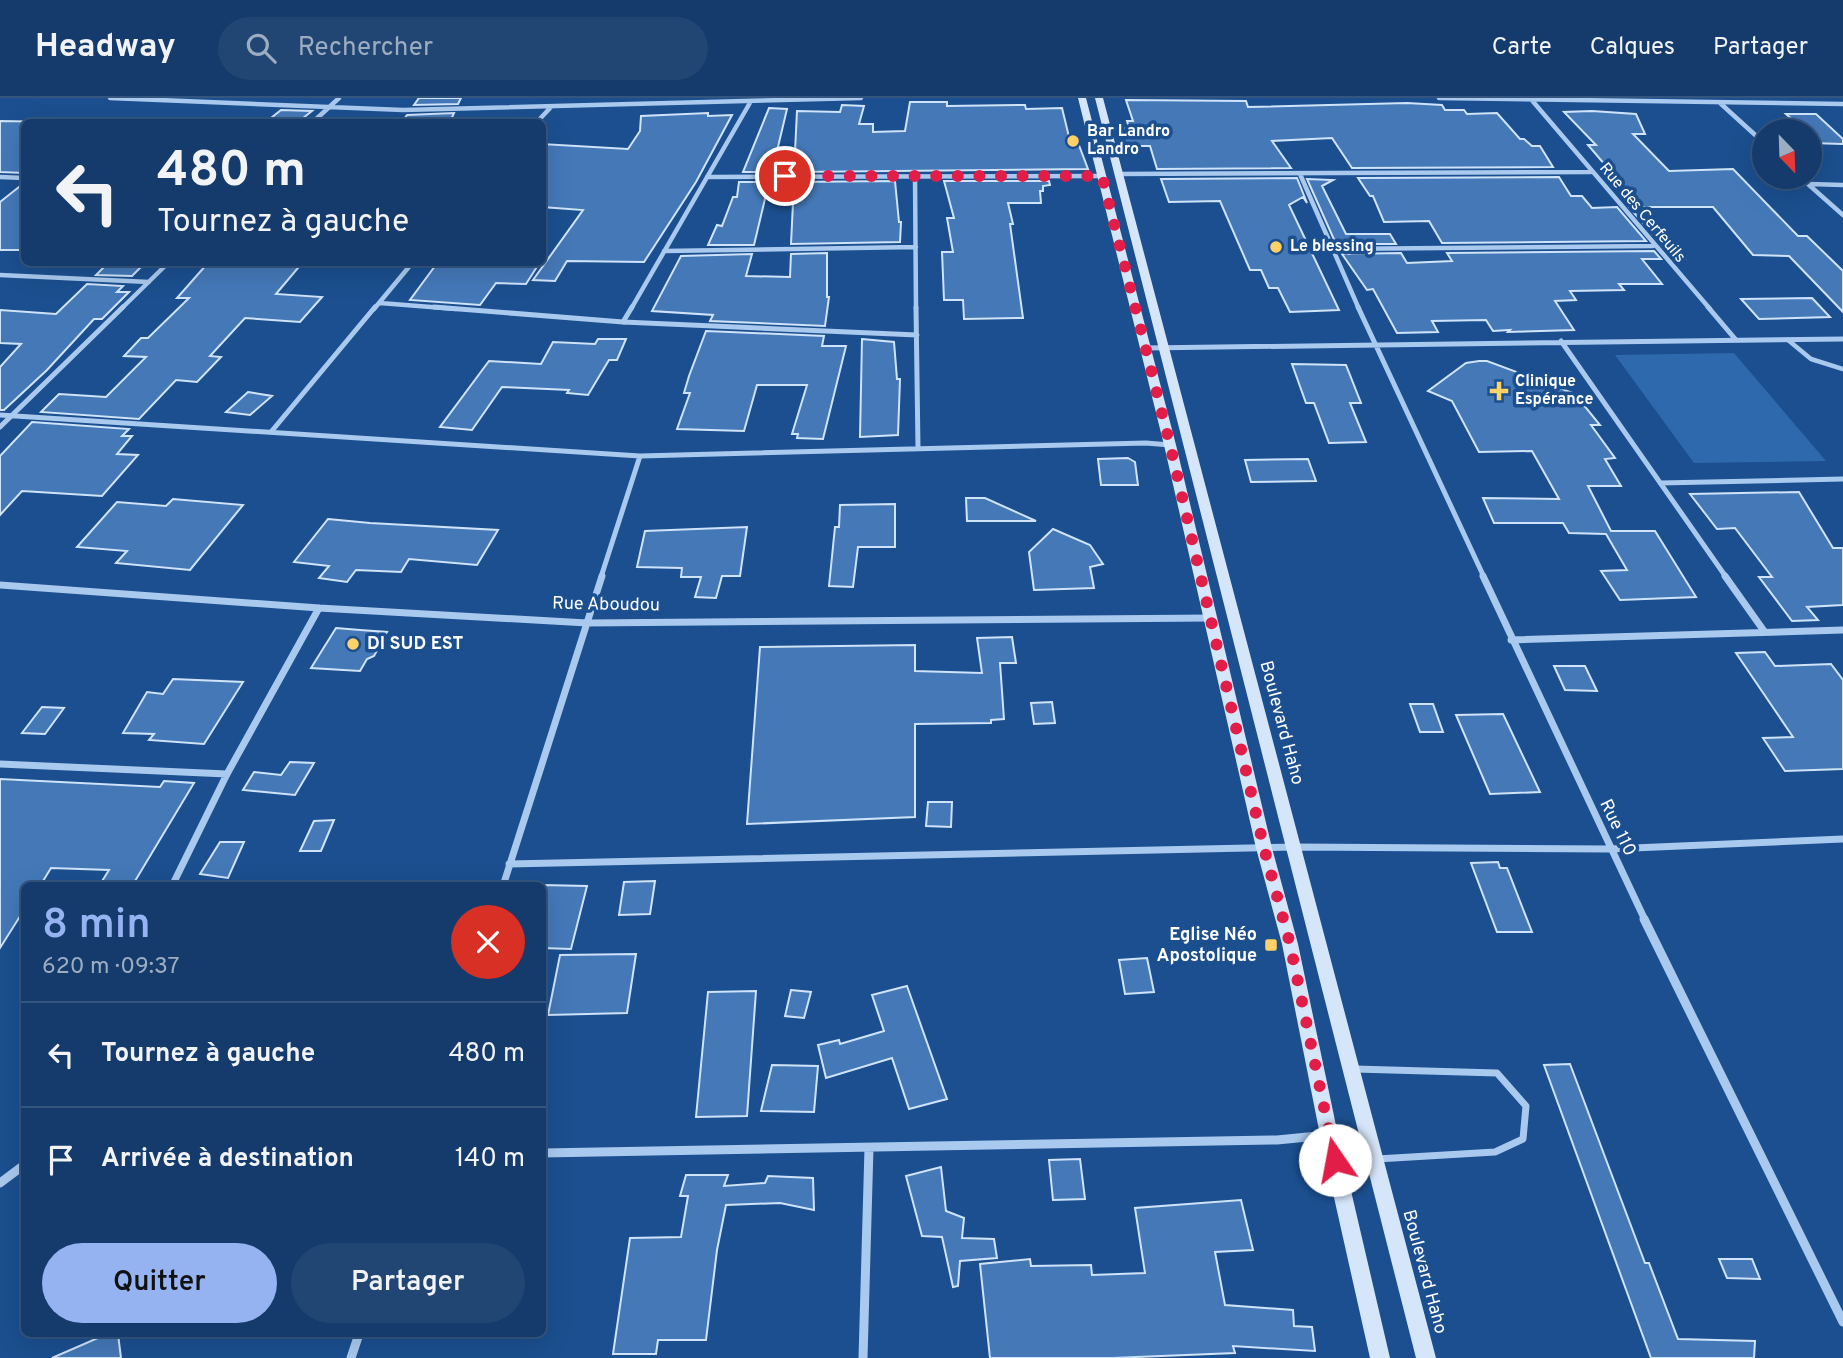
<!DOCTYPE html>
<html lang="fr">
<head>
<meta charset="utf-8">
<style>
  body { margin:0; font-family:Overpass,sans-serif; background:#214673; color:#f1f3f6; height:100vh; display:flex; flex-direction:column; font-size:26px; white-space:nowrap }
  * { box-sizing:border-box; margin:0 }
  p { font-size:23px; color:#9dadc1 }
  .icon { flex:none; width:38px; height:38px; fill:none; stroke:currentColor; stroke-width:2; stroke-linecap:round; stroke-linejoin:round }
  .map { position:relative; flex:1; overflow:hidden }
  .drawer { position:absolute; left:21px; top:784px; width:525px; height:455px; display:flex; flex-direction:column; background:#143b6b; border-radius:10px; box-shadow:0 7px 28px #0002,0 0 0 2px #33557e }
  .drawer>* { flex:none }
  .top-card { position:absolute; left:21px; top:21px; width:525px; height:147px; border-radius:10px; box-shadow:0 7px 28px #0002,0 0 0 2px #33557e; background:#143b6b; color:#f1f3f6; overflow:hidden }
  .needle { width:46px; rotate:157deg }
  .buttons { position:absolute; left:1752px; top:21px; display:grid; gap:14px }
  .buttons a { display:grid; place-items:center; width:70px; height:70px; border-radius:50%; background:#143b6b; box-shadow:0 7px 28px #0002,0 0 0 2px #33557e; font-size:35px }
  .pin { position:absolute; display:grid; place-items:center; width:60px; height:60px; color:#fff; margin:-30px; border:4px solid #fff; border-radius:50%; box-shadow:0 2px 7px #0007 }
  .me { position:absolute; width:77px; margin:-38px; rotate:348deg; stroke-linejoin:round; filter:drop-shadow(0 0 5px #0008) }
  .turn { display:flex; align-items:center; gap:24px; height:147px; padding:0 21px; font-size:32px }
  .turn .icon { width:91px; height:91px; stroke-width:2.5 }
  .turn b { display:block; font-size:49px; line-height:60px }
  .round { display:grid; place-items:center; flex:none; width:74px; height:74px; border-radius:37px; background:#214673 }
  .head { display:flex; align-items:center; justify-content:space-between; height:119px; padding:0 21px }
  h1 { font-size:42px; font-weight:600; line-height:52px; color:#95b2f1 }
  .action { display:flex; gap:14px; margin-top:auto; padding:14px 21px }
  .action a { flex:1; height:80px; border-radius:42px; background:#95b2f1; color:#111; font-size:28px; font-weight:600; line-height:80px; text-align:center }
  .action a+a { background:#214673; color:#f1f3f6 }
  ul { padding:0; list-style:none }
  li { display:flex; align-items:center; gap:21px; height:105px; padding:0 21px; border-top:2px solid #33557e }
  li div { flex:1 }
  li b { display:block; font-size:26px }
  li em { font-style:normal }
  header { display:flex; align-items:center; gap:42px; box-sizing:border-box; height:98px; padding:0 35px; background:#143b6b; border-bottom:2px solid #33557e }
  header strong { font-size:33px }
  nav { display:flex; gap:38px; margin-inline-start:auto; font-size:24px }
  .search { width:490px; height:63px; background:#214673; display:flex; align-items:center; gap:18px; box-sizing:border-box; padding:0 24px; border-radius:38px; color:#9dadc1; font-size:26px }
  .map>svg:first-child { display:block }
</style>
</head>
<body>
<header>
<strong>Headway</strong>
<div class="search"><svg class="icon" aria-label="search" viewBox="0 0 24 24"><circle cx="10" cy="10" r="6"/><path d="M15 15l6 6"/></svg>Rechercher</div>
<nav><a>Carte</a><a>Calques</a><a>Partager</a></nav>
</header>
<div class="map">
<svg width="1843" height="1260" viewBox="0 0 1843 1260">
  <rect width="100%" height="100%" fill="#1b4f8f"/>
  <path fill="#2e69ad" d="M1734 255 1826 363 1694 365 1615 257Z"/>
  <path fill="#4478b7" stroke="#cfe3fa" stroke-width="2" d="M419 0H461L458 6 414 7Z
    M1126 2 1246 3 1248 9 1407 5 1442 7 1445 12H1464L1467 16 1497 15 1520 41H1524L1532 48H1540L1553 69 1352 70 1332 40 1272 43 1291 70 1157 71 1150 48H1123L1118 30H1129L1127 23H1133Z
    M910 4H947V8L1025 7 1026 11 1062 10 1070 43 1077 42 1088 71 794 74 797 13 840 14 842 7 864 8 859 26H873V34L905 33Z
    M769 10 787 11 772 74H743Z
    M281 12 312 13 298 24H266Z
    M1592 13 1636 16 1645 36H1633L1669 73 1733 71 1798 138H1807L1843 173V214L1789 158 1753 157 1713 109H1642L1685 161H1674L1629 109H1641L1588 47H1596L1564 14Z
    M454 15 450 24H402L407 17Z
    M708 15V18L732 17 696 84 644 164 567 163 555 183 533 182 583 112 542 109V46L628 51 640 33 641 18Z
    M1786 16H1816L1843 41V46L1810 45V33H1805Z
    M0 23 58 24H24V75L0 74Z
    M1559 79 1571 98H1582L1592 110 1617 109 1646 143 1442 145 1429 123 1384 124 1373 98H1370L1358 80Z
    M1297 80 1307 105 1303 99 1289 107 1339 212 1290 214 1278 190H1269L1261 172H1250L1220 103 1169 104 1161 81Z
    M1307 81 1333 82 1322 88 1346 136H1390L1396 146H1336Z
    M895 83 899 124H901L900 144 791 146 794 84Z
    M944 83H1049L1050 87 1043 88V93H1040L1041 105H1008L1013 126H1010L1023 220 964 221 963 202H944L942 154H953L947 120H954Z
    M739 84H769L754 147H708L717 127 722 128 733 99H737Z
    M24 85V152H0V104Z
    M1654 153 1661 161H1642L1662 186H1619L1624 192 1570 193 1576 202 1555 203 1574 232 1508 234 1510 232 1493 233 1486 222 1432 223 1438 234 1397 235 1373 191 1367 192 1342 156 1401 155 1407 165 1452 163 1447 155Z
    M827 155V199H829L825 228 710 223 713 217 652 213 681 158 752 156 746 178 790 179 791 156Z
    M109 164H146L132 178 96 177Z
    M218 164H303L276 196 322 199 300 224 245 220 210 258 221 259 197 284 176 282 139 321 41 314 59 296 106 299 146 259 124 258 141 240H148L189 200H177L207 166Z
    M438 164H540L526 186 496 185 480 207 410 202Z
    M87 186 123 188 117 194H129L102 221H94L47 272 4 312H0V269L21 246 0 245V212L56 216Z
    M1812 200 1830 219 1759 221 1741 201Z
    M706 233 824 238 822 248H846L823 341 797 340 798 336H792L807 287H757L744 333 677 331 690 295H684L689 278Z
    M598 241H626L617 262H609L588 297 567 295 569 292 502 289 472 332 440 329 489 263 541 266 553 244 595 246Z
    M862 241 894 244 897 281H900L898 337 860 339Z
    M1479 263H1487L1573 295 1567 300 1583 306 1600 327H1591L1615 360 1605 361 1621 388H1588L1611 433H1655L1696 499 1620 502 1601 473 1627 472 1606 436 1569 435 1563 425H1494L1483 400 1559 401 1532 353 1479 354 1452 303 1428 293 1466 265Z
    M1292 266 1346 267 1361 305H1350L1366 344 1329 345 1314 305H1306Z
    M248 294 272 298 250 317 226 314Z
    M32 324 129 331 122 338H132L117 356 138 357 102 398 22 393 0 417V358Z
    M1128 360 1135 364 1138 387H1101L1098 361Z
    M1308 361 1316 383 1251 384 1245 362Z
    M1799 394 1833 450H1843V507L1807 509 1818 522 1792 523 1759 479H1772L1735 430 1717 431 1690 396Z
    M966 400H985L1036 423H967Z
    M173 401 243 407 190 472 116 465 127 453 77 449 117 404 166 408Z
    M895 406V449H858L853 489 829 488 835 429H839L840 407Z
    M328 421 370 425 498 432 477 467 409 461 401 474 356 472 347 484 319 480 329 468 294 464Z
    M747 429 740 478H722L716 500 695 499 701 479H681L682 470 637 469 645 433Z
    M1053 431 1090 447 1103 466 1090 469 1094 490 1034 492 1029 454Z
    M336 530 360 532 387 534 374 558 367 561 360 573 311 570Z
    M1012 539 1016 565H1000L1004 621 991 622V625L915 626V719L747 726 760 549 915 547V573L982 575 977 540Z
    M1765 554 1775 568 1831 566 1843 582V671L1785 673 1763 640 1793 639 1736 555Z
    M1554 568H1585L1597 593 1565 592Z
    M173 581 243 584 204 646 149 642 154 636 123 635 147 594 163 596Z
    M1052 604 1055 625 1034 626 1031 605Z
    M1410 606H1433L1443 634H1420Z
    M42 609 64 610 45 636 22 635Z
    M1503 616 1540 694 1490 696 1456 617Z
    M290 664 314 665 295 697 243 692 254 674 281 677Z
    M0 681 160 689 164 683 194 685 132 788H99L109 772 51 770 40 788H24V812L0 850Z
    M928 704H952L951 729 926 728Z
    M334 722 321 753H300L314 723Z
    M220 744H244L228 780 200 776Z
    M1498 764 1500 770H1507L1532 834H1497L1471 765Z
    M655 783 650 816 619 817 624 784Z
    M542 787 587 788 571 851 542 850Z
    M636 856 627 915 548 917 560 857Z
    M1147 860 1154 894 1125 896 1119 862Z
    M907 888 947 1001 909 1011 892 960 826 980 818 947 839 942 840 946 884 933 872 897Z
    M791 892 811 894 804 920 785 918Z
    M756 893 747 1018 696 1019 708 894Z
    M1570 966 1645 1165H1649L1678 1241 1755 1243 1754 1260H1651L1544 967Z
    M772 967 818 968 814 1014 761 1013Z
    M1080 1061 1085 1101 1053 1102 1049 1062Z
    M941 1069 946 1113 964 1120 962 1140 994 1141 997 1160 960 1163 958 1188 953 1189 942 1139 922 1138 906 1078Z
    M686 1077H728L724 1088 765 1085 768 1078 813 1080 814 1112 780 1105 726 1107 717 1152 706 1242H658L656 1256H613L630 1140 681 1139 688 1098H680Z
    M1241 1102 1253 1152 1215 1154 1225 1207 1293 1212 1294 1228 1312 1229 1315 1253 1233 1248 1235 1255 1112 1260H990L980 1166 1030 1161 1031 1168 1091 1167 1092 1177 1145 1175 1135 1110Z
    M1719 1161H1752L1760 1181 1727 1180Z
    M107 1236H118L121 1260H52Z"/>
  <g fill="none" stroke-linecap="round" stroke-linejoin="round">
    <path stroke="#a9c9ee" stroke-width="4.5" d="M1788 242 1811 261 1843 271"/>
    <path stroke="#a9c9ee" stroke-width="7" d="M1355 971 1497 975 1526 1008 1523 1041 1495 1054 1377 1061"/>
    <path stroke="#a9c9ee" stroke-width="4.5" d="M110 0 403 12 861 0
      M1439 0 1843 6
      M1530 0 1710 211
      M1720 5 1764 45
      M313 24 339 0
      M537 24 551 9
      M1117 76 1591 74
      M1300 76 1359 211
      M915 77 916 211
      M0 79 24 80
      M707 79 1102 78
      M1800 79 1843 117
      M1809 86 1843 87
      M1331 151 1653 148
      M664 153 916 149
      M0 177 149 184
      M380 205 456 211
      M121 211 169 164
      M374 211 413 164
      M631 211 751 3"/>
    <path stroke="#a9c9ee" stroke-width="5" d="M434 209 623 224 917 237
      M916 209 918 350
      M1358 209 1484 479
      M1708 209 1736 242
      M623 224 632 209
      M1561 243 1726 479
      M1146 250 1843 241
      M0 317 640 358 1146 345 1170 347
      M0 329 123 209
      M271 334 375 209
      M1660 385 1843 381
      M601 479 640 358"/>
    <path stroke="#a9c9ee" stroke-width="7" d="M1483 478 1645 822
      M1725 478 1764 533
      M0 487 319 510 587 525 1211 520
      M1511 542 1843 532
      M0 666 227 676
      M509 766 1296 749 1610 751 1843 741
      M172 788 227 676 319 510
      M503 788 602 478"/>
    <path stroke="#a9c9ee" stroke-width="9" d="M1644 821 1843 1224
      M542 1055 1277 1042 1328 1037
      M0 1085 24 1067
      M351 1260 359 1236
      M863 1260 869 1050"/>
    <path fill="#d6e6fa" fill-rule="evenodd" d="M1078 0H1086L1176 347 1272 750 1298 846 1338 1037 1390 1260H1370L1320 1037 1282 846 1256 750 1164 347Z
      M1095 0H1103L1436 1260H1416Z"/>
  </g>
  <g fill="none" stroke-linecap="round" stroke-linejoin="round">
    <path stroke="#e11d48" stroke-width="12" stroke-dasharray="0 21.6" d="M785 78H1102L1170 347 1264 750 1290 846 1335 1062"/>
  </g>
  <g fill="#ffd166" stroke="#1b4f8f" stroke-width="2.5">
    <circle cx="1073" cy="43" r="7"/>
    <circle cx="1276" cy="149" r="7"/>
    <path d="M1495.5 282.5h7v7h7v7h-7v7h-7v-7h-7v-7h7z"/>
    <circle cx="353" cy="546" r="7"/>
    <rect x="1264" y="840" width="14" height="14" rx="3.5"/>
  </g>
  <g text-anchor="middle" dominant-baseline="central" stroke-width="7" stroke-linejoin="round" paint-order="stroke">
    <g font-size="16" font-weight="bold" fill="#fff" stroke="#1b4f8f" text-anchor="start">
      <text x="1087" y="34">Bar Landro<tspan x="1087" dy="18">Landro</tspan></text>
      <text x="1290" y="149">Le blessing</text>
      <text x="1515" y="284">Clinique<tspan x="1515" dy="18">Espérance</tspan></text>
    </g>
    <g font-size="16" fill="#fff" stroke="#1b4f8f">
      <text transform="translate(1642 115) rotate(50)">Rue des Cerfeuils</text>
    </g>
    <g font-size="18" fill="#fff" stroke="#1b4f8f">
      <text transform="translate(606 507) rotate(1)">Rue Aboudou</text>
      <text transform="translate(1281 625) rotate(75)">Boulevard Haho</text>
      <text transform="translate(1617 730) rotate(64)">Rue 110</text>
      <text transform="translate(1424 1174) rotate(75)">Boulevard Haho</text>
    </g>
    <g font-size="18" font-weight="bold" fill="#fff" stroke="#1b4f8f" text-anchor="start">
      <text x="367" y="546">DI SUD EST</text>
      <text x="1257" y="837" text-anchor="end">Eglise Néo<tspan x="1257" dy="21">Apostolique</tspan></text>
    </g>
  </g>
</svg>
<div class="buttons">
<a><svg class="needle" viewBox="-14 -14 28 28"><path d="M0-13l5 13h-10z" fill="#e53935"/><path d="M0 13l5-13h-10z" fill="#9dadc1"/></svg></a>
</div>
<div class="pin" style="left:785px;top:78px;background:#d93025"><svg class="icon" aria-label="arrive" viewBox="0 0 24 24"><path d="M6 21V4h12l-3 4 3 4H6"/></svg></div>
<svg class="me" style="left:1335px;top:1062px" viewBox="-20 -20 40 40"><circle r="19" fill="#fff"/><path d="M0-13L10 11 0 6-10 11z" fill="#e11d48"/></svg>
<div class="top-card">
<div class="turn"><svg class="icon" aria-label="left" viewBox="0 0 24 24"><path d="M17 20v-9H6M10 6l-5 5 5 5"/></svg><div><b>480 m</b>Tournez à gauche</div></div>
</div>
<section class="drawer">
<div class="head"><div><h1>8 min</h1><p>620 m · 09:37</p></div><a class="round" style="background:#d93025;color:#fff"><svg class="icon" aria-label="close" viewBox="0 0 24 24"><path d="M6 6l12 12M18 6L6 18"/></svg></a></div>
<ul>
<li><svg class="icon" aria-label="left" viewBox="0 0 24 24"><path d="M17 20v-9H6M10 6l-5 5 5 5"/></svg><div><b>Tournez à gauche</b></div><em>480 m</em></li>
<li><svg class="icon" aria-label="arrive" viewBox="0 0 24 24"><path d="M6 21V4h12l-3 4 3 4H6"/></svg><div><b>Arrivée à destination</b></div><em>140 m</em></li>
</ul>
<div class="action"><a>Quitter</a><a>Partager</a></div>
</section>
</div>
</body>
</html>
